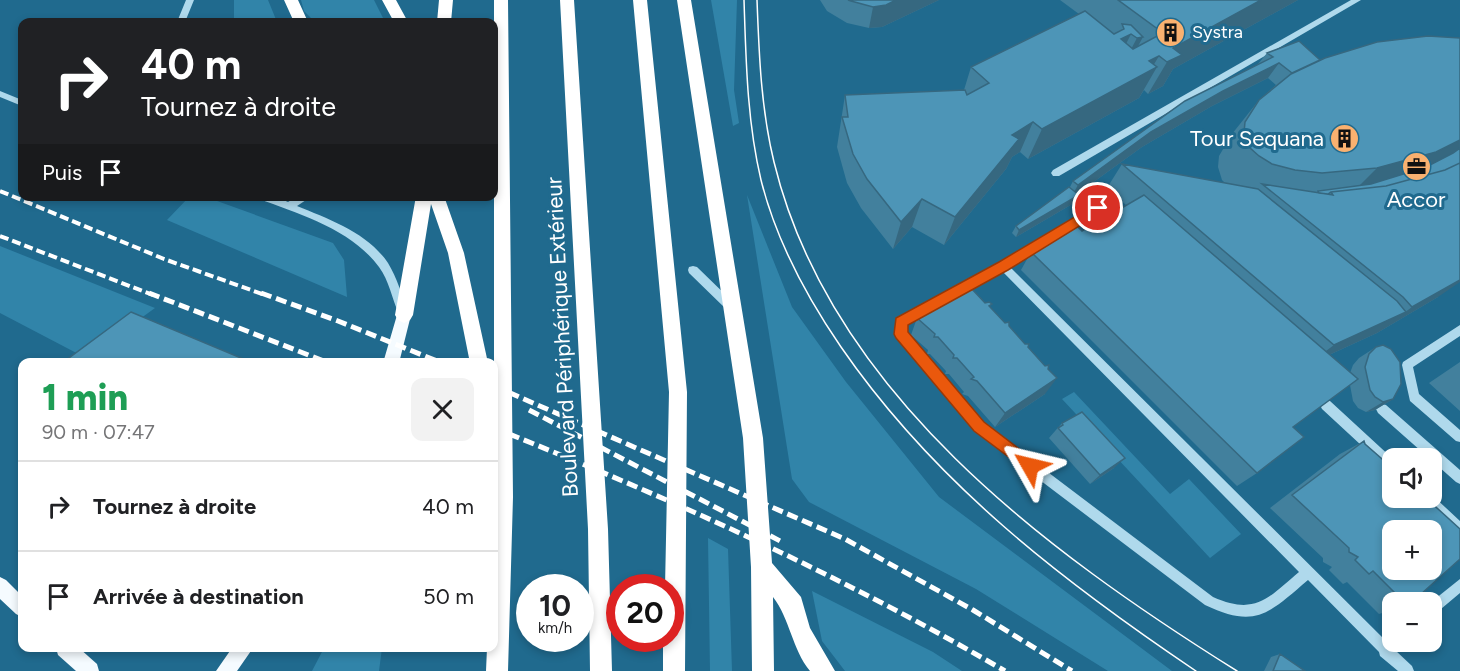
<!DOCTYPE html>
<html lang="fr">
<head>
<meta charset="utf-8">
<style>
  body { margin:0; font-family:Figtree,sans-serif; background:#f2f2f2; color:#202124; height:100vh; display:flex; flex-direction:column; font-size:22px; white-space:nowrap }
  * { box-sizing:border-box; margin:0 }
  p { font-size:20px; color:#757577 }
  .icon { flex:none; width:33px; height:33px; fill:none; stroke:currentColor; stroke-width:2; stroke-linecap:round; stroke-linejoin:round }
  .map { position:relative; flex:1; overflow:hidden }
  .sheet { position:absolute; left:18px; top:358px; width:480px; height:294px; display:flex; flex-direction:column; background:#fff; border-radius:12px; box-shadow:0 3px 9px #0003 }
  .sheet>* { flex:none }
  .banner { position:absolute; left:18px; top:18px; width:480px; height:183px; border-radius:12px; box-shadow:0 3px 9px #0003; background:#202124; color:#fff; overflow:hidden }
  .buttons { position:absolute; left:1382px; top:448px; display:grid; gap:12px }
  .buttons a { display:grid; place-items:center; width:60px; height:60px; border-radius:12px; background:#fff; box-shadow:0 3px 9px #0003; font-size:30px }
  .speed { position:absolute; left:516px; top:574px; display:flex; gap:12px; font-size:30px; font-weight:700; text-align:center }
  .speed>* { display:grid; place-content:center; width:78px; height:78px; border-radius:50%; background:#fff; box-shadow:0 3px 9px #0003; line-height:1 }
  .speed small { font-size:15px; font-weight:400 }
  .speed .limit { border:9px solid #d22; background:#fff; color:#111 }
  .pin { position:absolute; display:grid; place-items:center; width:51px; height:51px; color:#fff; margin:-26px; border:3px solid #fff; border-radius:50%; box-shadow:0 2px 6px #0007 }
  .me { position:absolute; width:66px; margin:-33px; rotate:307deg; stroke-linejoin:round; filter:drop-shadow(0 0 4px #0008) }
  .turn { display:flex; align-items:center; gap:21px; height:126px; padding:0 24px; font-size:27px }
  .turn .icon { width:78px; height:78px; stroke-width:2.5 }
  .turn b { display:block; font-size:42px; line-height:51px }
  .then { display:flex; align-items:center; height:57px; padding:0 24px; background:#0003; gap:12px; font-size:22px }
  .round { display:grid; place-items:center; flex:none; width:63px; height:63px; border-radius:12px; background:#f2f2f2 }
  .head { display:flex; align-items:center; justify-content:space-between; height:102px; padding:0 24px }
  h1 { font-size:36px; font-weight:800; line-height:45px; color:#1e9e55 }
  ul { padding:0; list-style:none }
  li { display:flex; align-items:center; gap:18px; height:90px; padding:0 24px; border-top:2px solid #e0e0e0 }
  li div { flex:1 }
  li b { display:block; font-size:22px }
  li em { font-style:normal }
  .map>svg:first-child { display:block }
</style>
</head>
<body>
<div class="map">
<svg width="1460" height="671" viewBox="0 0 1460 671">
  <rect width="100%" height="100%" fill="#206a8e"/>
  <path fill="#3184a9" d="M234 0H268L277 22H234Z
    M301 0H374L385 22H315L304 11Z
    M711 0H737L734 90 739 123 733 126Z
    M747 195 792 307 846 382 939 497 1172 671H1108L976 589 809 502 792 479Z
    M189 197H206L333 243 344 260 347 297 167 220Z
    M0 246 155 308 86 358 0 313Z
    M1074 392 1170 494 1189 479 1241 534 1210 558 1062 399Z
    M708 538 728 549 732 671H710Z
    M812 591 933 652 962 671H845L822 641Z
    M324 648H382L379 671H312Z"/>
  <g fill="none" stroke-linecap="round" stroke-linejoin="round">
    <path fill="#afd9ec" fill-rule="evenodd" d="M186 0H194L185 22H177Z
      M1351 0H1361L1059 176H1053L1051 173 1053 170Z
      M0 91 22 100V106L0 97Z
      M258 196H274L288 202 298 196H312L297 206C329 219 368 233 388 263 397 278 402 295 408 311L407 314H399C392 299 389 280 379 267 352 230 300 214 259 199Z
      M1098 204 1114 207 1126 217 1121 221 1109 213 1099 212 1010 267 1386 641 1392 637V642H1401L1395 650 1412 666 1414 671H1398L1380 656 1379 652 1308 580C1268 614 1256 629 1205 605L975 431 897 337 896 334 897 319 999 263ZM1002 271 1299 572C1268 598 1256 616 1213 597L983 423 906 333V324Z
      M693 266 697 267 734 303 735 306 734 309H726L689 273 688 270 689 267Z
      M1460 325V336L1413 367 1419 394 1460 430V442L1456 441 1410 401 1402 365 1403 362Z
      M1326 400 1330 401 1393 459 1392 471 1388 470 1322 409 1320 405 1322 401Z
      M1382 404 1386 405 1460 470V484L1456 482 1378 413 1376 409 1378 405Z
      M1431 494 1460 521V535L1456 533 1423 502 1421 498H1431Z
      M1460 579V593L1435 614 1431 616V603H1430Z"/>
    <path fill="#f5fbff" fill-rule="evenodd" d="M404 309 409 311 411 315 399 363H383L397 315 399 311Z
      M0 577 6 580 22 596V617L16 614 0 599Z
      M56 648H79L97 664 99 671H76L58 655Z
      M232 648H253L237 671H216Z"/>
    <path fill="#fff" fill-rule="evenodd" d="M284 0H298L308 22H294Z
      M382 0H396L408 22H394Z
      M439 0H453L451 22H437Z
      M494 0H508L513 497 508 671H486L487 648H494Z
      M560 0H574L608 529 612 671H590L588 529Z
      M633 0H647L687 392 685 671H663V639H670V588H665L669 392Z
      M677 0H691L763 438 772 563 801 597 810 628 835 671H810C792 649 790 619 773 597L774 671H752L751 567 743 438Z
      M416 196H444L464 253 488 363H470L448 253 431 204 413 315 410 320 404 323 398 320 395 315Z"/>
    <path stroke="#fff" stroke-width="1.5" d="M744 0C746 60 747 121 761 180 776 240 806 296 841 347 934 482 1061 580 1196 671
      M757 0C759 54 761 109 774 162 830 393 1047 552 1237 671"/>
    <path stroke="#fff" stroke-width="4" stroke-dasharray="9 4" stroke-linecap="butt" d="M0 191 164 259 265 295
      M0 236 153 295"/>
    <path stroke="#fff" stroke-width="5" stroke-dasharray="11 5" stroke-linecap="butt" d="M149 293 329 363
      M261 293 338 321 442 363
      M494 386 845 539 973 610 1072 671
      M529 410 782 542
      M494 428C670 498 841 575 1005 671"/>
  </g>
  <path fill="#42809d" d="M820 0H939L882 27 869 28 847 23 827 11Z
    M1060 0H1298L1173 69 1163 86 1148 94 1144 90 1139 98 1028 159 1020 152 1012 157 1006 169 944 245 912 227 893 249 861 208 847 183 837 147 845 95 964 90 971 67 1079 14Z
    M1267 53 1320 60 1325 58 1438 297 1377 333 1329 355 1350 373 1353 365 1359 358 1376 347 1393 399 1375 410 1366 412 1358 408 1353 401 1350 385 1293 427 1257 473 1237 486 1021 270 1031 252 1082 231 1126 205 1107 188 1122 164 1225 183 1222 180 1218 167 1219 156 1232 134 1259 100 1276 85 1268 78 1212 106 1142 147 1077 194 1079 195 1074 203 1016 237 1012 233 1016 226 1070 187 1073 181 1258 64Z
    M972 289 1028 347 1045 394 995 427 968 396 962 394 964 392 949 374H945L946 371 930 354H927L928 350 911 335 917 318Z
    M1460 362V411L1429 383Z
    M1062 423 1114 468 1090 484 1049 438Z
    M1364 441 1411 603H1392V610L1379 614 1347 582 1343 584 1329 570 1332 567 1323 562V558L1270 508 1340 454Z
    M1280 654 1305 671H1264L1271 657Z"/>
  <path fill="#366880" d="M896 0H939L882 27 869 28 873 7Z
    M1261 0H1298L1173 69 1163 86 1148 94 1167 62 1173 48Z
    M1131 34 1115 66 1121 39Z
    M1143 37 1126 68 1120 70 1137 38Z
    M1159 56 1150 71 1157 67 1139 98 1028 159 1042 129 1149 61Z
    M1279 63 1268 78 1212 106 1142 147 1070 199 1078 185 1151 132 1223 91Z
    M1033 122 1020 152 1012 157 1006 169 944 245 955 217 1012 135Z
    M1460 140V151L1445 162 1344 201 1377 168Z
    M1079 195 1074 203 1016 237 1019 230Z
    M922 199 912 227 893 249 901 222Z
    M1460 280V282L1438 297 1377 333 1412 307Z
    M1406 312 1377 333 1307 365 1334 345Z
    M1057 378 1045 394 995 427 1005 413Z
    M1393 399 1375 410 1366 412 1383 402Z
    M1125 458 1114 468 1090 484 1100 475Z"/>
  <path fill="#4d95b7" stroke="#366880" stroke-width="1.5" fill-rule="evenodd" d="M848 0H896L886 5 873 7 851 1Z
    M1118 0H1261L1173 48 1182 55 1167 62 1159 56 1149 61 1157 67 1042 129 1033 122 1012 135 1019 139 955 217 922 199 901 222 867 179 853 154 842 117H848L845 95 965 90 967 95 989 83 971 67 1085 11 1114 34 1124 29 1122 24 1131 25 1143 37 1137 38 1131 34 1121 39 1133 49 1163 33Z
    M1428 36 1460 38V140L1436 152 1377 168 1322 173 1295 170 1272 164 1259 156 1249 147 1244 133 1245 122 1259 100 1291 74 1325 58 1377 42Z
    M1299 41 1320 60 1292 73 1279 63 1223 91 1151 132 1078 185 1073 181 1185 101 1273 57 1267 53Z
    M1460 148V163L1445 170 1386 186 1331 192 1328 194 1319 193 1318 191 1371 184 1426 167 1453 153Z
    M1460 163V280L1412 307 1403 297 1262 184 1333 195 1331 192 1386 186 1445 170Z
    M1122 164 1258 189 1397 301 1406 312 1334 345Z
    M1069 187 1079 195 1019 230 1016 226Z
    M1144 195 1358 379 1293 427 1304 437 1257 473 1031 252 1076 225 1082 231Z
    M974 285 972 289 985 303 989 302 992 304 989 306 1005 323 1009 322V326L1025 344H1029L1028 347 1045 366 1049 365 1048 369 1057 378 1005 413 977 381 971 379 974 377 957 358H953L954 355 938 337H934L935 334 917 318Z
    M131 312 253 363H73L69 358Z
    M1383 345 1391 349 1400 362 1401 384 1393 399 1383 402 1375 397 1370 390 1365 367 1369 354 1376 347Z
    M1082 412 1125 458 1100 475 1058 428 1063 425 1062 423Z
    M1364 441 1365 444 1389 465H1392V498H1426L1460 529V559L1411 603H1405L1373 571 1369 574 1355 560 1358 557 1349 552V548L1292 495ZM1392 531H1431V570H1392Z
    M1280 654 1305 671H1273Z"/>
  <path fill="#ea580c" stroke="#983908" stroke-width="1.5" d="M1098 203 1102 205 1104 208 1102 212 1008 270 908 325V332L984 422 1035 461 1038 466 1035 471 1030 473 974 431 896 338 894 334 896 318 999 262Z"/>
  <defs>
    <symbol id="building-disc" viewBox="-11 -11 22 22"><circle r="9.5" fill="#f9b170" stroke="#206a8e"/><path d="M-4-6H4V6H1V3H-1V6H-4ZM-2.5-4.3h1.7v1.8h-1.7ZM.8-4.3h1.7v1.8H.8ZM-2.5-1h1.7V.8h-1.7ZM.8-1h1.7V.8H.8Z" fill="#111"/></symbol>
    <symbol id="office-disc" viewBox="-11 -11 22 22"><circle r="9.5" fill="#f9b170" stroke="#206a8e"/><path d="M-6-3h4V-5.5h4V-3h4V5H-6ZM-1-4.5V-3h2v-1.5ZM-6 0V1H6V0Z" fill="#111"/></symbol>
  </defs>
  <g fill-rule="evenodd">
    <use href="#building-disc" x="1154" y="16" width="33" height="33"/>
    <use href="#building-disc" x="1328" y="122" width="33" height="33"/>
    <use href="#office-disc" x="1400" y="150" width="33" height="33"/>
  </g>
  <g text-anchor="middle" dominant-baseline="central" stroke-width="6" stroke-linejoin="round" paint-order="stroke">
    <g font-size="18" fill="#fff" stroke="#206a8e" text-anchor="start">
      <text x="1192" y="32">Systra</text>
    </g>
    <g font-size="22" fill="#fff" stroke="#206a8e" text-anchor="end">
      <text x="1324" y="138">Tour Sequana</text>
      <text x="1416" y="199" text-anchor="middle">Accor</text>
    </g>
    <g font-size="22" fill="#fff" stroke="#206a8e">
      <text transform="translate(562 337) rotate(-93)">Boulevard Périphérique Extérieur</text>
    </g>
  </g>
</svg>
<div class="buttons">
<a><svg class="icon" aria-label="sound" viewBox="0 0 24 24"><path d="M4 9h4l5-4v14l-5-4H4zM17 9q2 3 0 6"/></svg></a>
<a>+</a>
<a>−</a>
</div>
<div class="speed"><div>10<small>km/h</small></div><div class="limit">20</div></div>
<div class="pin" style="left:1098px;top:208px;background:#d93025"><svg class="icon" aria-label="arrive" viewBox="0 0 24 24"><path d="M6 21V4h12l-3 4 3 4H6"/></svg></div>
<svg class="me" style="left:1030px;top:466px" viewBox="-20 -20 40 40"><path d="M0-17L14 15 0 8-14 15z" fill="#ea580c" stroke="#fff" stroke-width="4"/></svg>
<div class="banner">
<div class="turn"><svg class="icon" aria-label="right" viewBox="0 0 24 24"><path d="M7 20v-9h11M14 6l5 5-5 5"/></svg><div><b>40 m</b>Tournez à droite</div></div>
<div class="then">Puis<svg class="icon" aria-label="arrive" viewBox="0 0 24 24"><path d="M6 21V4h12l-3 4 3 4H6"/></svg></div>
</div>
<section class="sheet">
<div class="head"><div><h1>1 min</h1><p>90 m · 07:47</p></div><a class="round"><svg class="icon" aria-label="close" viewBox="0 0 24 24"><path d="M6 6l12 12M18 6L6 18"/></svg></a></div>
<ul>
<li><svg class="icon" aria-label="right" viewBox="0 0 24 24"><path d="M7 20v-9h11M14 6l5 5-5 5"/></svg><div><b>Tournez à droite</b></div><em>40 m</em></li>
<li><svg class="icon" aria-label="arrive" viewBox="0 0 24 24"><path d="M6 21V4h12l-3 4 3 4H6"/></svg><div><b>Arrivée à destination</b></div><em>50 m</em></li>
</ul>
</section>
</div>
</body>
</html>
